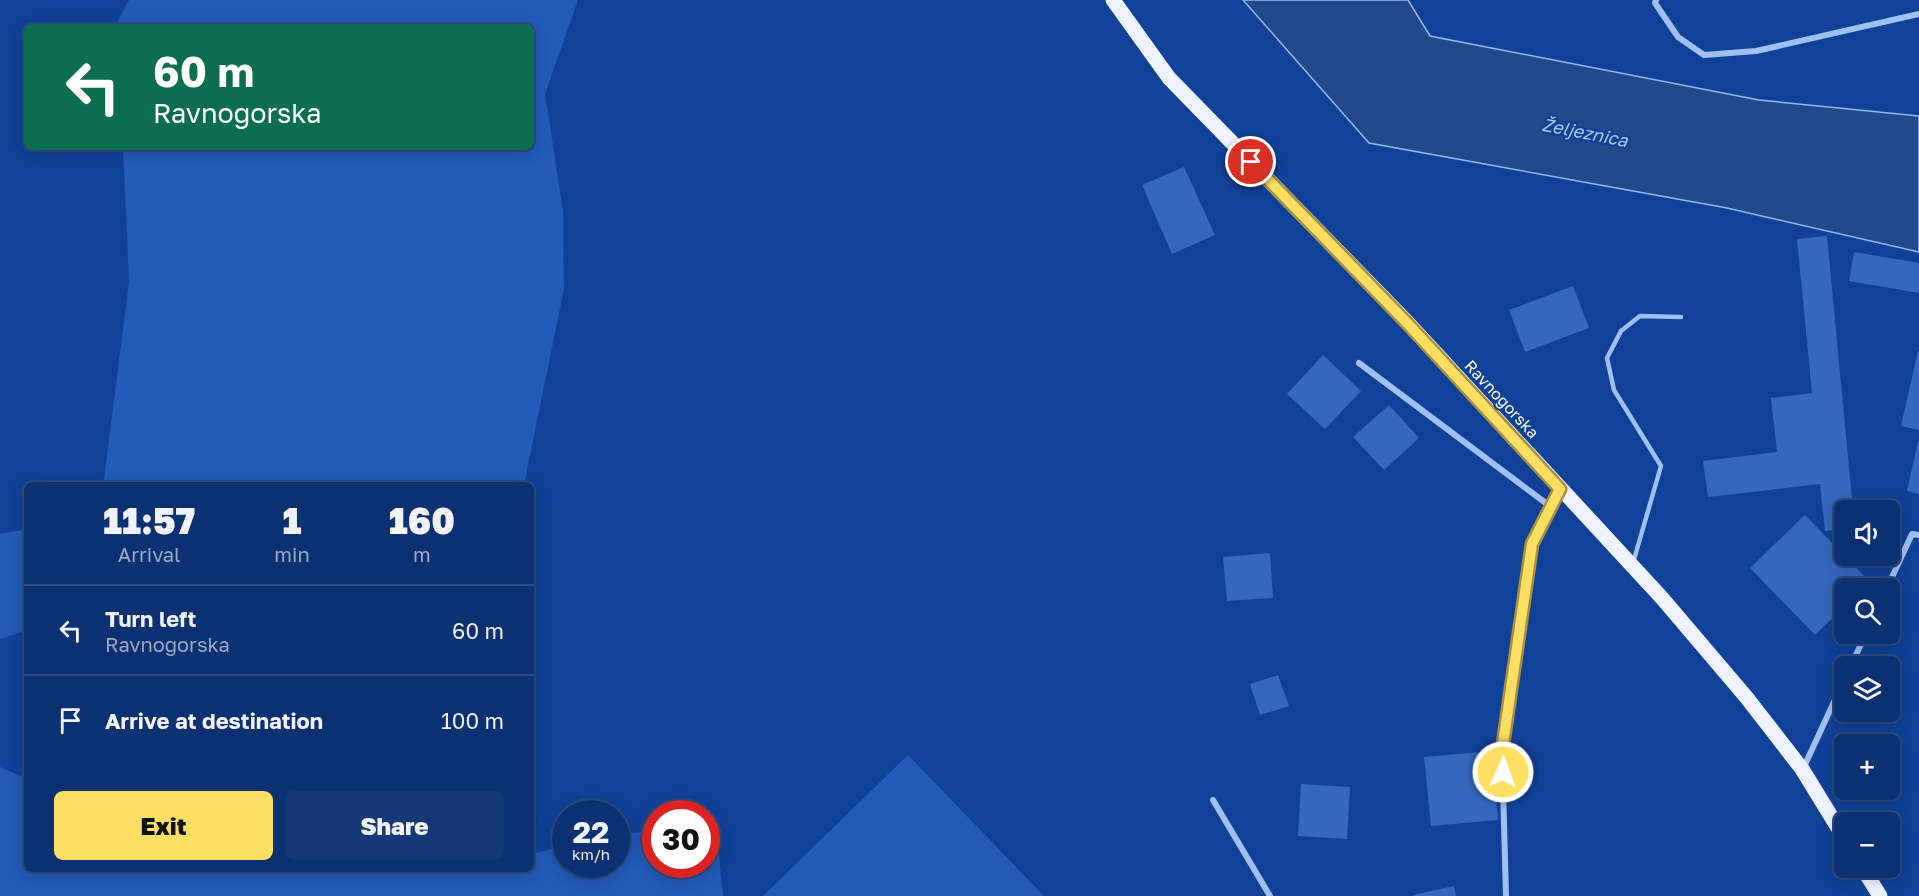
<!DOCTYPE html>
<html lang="en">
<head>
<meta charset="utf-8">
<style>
  body { margin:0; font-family:"Golos Text",sans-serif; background:#153977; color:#f1f3f6; height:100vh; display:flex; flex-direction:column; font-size:22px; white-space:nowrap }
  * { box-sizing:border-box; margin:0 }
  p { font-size:20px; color:#9aa9c4 }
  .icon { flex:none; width:33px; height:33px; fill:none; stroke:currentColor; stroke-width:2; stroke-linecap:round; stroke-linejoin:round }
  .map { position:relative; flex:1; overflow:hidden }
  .details { position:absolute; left:24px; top:482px; width:510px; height:390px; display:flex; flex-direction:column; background:#0c3172; border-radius:9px; box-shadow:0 3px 15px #0003,0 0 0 2px #2c4c84 }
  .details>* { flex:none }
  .banner { position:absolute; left:24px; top:24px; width:510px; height:126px; border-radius:9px; box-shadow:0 3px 15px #0003,0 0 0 2px #2c4c84; background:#0b6e4f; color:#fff; overflow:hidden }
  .tools { position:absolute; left:1834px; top:500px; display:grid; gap:12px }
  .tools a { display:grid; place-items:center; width:66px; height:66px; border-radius:9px; background:#0c3172; box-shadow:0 3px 15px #0003,0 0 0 2px #2c4c84; font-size:30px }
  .speed { position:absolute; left:552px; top:800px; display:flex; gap:12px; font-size:30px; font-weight:700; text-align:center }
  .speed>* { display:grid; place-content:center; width:78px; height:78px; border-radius:50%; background:#0c3172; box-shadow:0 3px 15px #0003,0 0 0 2px #2c4c84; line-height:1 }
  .speed small { font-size:15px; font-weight:400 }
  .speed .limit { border:9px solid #d22; background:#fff; color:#111 }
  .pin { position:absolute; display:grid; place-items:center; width:51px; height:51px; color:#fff; margin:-26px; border:3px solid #fff; border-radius:50%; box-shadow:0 2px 6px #0007 }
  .me { position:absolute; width:66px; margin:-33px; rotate:2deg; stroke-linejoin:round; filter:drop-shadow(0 0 4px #0008) }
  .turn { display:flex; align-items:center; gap:21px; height:126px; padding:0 30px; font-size:27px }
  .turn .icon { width:78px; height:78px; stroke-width:2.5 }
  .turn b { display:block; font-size:42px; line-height:51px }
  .eta { display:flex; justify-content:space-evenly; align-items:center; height:102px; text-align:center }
  .eta b { font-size:36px; font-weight:800; line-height:42px }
  .primary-button { display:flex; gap:12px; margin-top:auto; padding:12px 30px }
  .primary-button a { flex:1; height:69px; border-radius:9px; background:#ffde64; color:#111; font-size:24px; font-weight:800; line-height:69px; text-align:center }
  .primary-button a+a { background:#153977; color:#f1f3f6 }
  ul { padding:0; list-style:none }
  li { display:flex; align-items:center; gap:18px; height:90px; padding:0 30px; border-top:2px solid #2c4c84 }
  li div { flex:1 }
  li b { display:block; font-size:22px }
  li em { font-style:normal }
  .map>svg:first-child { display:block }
</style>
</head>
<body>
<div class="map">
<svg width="1919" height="896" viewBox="0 0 1919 896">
  <rect width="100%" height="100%" fill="#104198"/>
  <path fill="#225ab8" d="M129 0H578L545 94 563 211 564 289 524 484H98L104 479 129 282 123 147H531V27H116V24Z
    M27 529V630L0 639V534Z
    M908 755 1044 896H763Z
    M0 767 27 779V868H464L469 870 531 868V854L565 846 566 864H616L617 834 655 831 656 864H706L707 827 716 826 723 896H0Z"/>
  <path fill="#23488a" stroke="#92baf8" stroke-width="1.5" d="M1243 0H1408L1430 36 1759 100 1919 116V252L1727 208 1369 143Z"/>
  <path fill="#3468bf" d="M1184 167 1215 235 1172 254 1142 185Z
    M1827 236 1853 510H1845V529L1825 531 1820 484 1708 497 1703 461 1777 452 1771 398 1812 393 1797 239Z
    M1854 252 1919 263V293L1849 281Z
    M1573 286 1589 328 1525 352 1509 310Z
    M1918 351H1919V430L1901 426Z
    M1323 355 1361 391 1325 429 1287 394Z
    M1389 405 1419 438 1384 470 1353 437Z
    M1918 442H1919V494L1907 491Z
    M1805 515 1870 582 1864 588H1845V606L1815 635 1750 568Z
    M1270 553 1273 598 1227 601 1223 557Z
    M1278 675 1289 706 1260 715 1250 684Z
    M1492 751 1498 820 1431 826 1424 757Z
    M1301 784 1350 787 1347 839 1298 836Z
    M1454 886 1456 896H1414L1413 895Z"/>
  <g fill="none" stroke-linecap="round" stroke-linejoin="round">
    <path stroke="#a0c0f4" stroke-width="4.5" d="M1633 563 1661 466 1614 390 1607 358 1621 331 1640 316 1681 317"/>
    <path stroke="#a0c0f4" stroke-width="6" d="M1656 0 1655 3 1678 37 1704 55 1756 51 1919 14
      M1359 363 1551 507
      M1887 588 1912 534 1919 535
      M1851 666 1866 633
      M1803 769 1845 678
      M1213 800 1270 896
      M1506 896 1502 751 1532 544 1560 489"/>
    <path stroke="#eef3ff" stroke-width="15" d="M1113 0 1169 78 1409 324 1662 598 1747 698 1802 769 1845 839
      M1862 867 1880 896"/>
  </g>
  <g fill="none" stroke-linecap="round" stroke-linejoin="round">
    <defs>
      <path id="route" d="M1251 162 1408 324 1560 489 1532 544 1502 751 1503 772"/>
    </defs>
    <use href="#route" stroke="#a69041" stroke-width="15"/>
    <use href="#route" stroke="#ffde64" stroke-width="10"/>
  </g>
  <g text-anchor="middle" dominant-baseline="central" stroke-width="4.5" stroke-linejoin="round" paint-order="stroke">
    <g font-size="16" fill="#fff" stroke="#104198">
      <text transform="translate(1502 399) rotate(47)">Ravnogorska</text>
    </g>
    <g font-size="18" font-style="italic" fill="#adcbfb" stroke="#104198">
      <text transform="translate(1585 132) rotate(11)">Željeznica</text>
    </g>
  </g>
</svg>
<div class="tools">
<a><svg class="icon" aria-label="sound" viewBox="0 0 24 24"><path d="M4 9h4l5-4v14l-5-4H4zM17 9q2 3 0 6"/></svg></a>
<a><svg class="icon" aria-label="search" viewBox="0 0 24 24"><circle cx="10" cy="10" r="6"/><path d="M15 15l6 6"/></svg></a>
<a><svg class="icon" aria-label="layers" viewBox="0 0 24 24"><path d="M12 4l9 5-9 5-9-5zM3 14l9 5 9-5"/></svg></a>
<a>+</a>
<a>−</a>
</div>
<div class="speed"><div>22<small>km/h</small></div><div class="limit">30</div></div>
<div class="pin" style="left:1251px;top:162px;background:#d93025"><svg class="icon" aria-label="arrive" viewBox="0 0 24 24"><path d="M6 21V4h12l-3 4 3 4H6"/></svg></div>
<svg class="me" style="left:1503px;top:772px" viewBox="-20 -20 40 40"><circle r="17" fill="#ffde64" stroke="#fff" stroke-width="3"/><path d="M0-11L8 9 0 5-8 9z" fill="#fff"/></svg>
<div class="banner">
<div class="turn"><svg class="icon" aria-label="left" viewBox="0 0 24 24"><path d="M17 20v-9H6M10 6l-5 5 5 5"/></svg><div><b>60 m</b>Ravnogorska</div></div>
</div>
<section class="details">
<div class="eta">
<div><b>11:57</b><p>Arrival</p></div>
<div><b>1</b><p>min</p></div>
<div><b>160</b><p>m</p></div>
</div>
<ul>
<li><svg class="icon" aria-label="left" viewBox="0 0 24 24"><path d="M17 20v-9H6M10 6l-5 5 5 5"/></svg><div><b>Turn left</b><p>Ravnogorska</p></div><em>60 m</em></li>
<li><svg class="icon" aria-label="arrive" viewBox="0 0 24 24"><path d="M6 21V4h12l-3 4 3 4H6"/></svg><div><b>Arrive at destination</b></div><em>100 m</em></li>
</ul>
<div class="primary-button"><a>Exit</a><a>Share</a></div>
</section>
</div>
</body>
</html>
